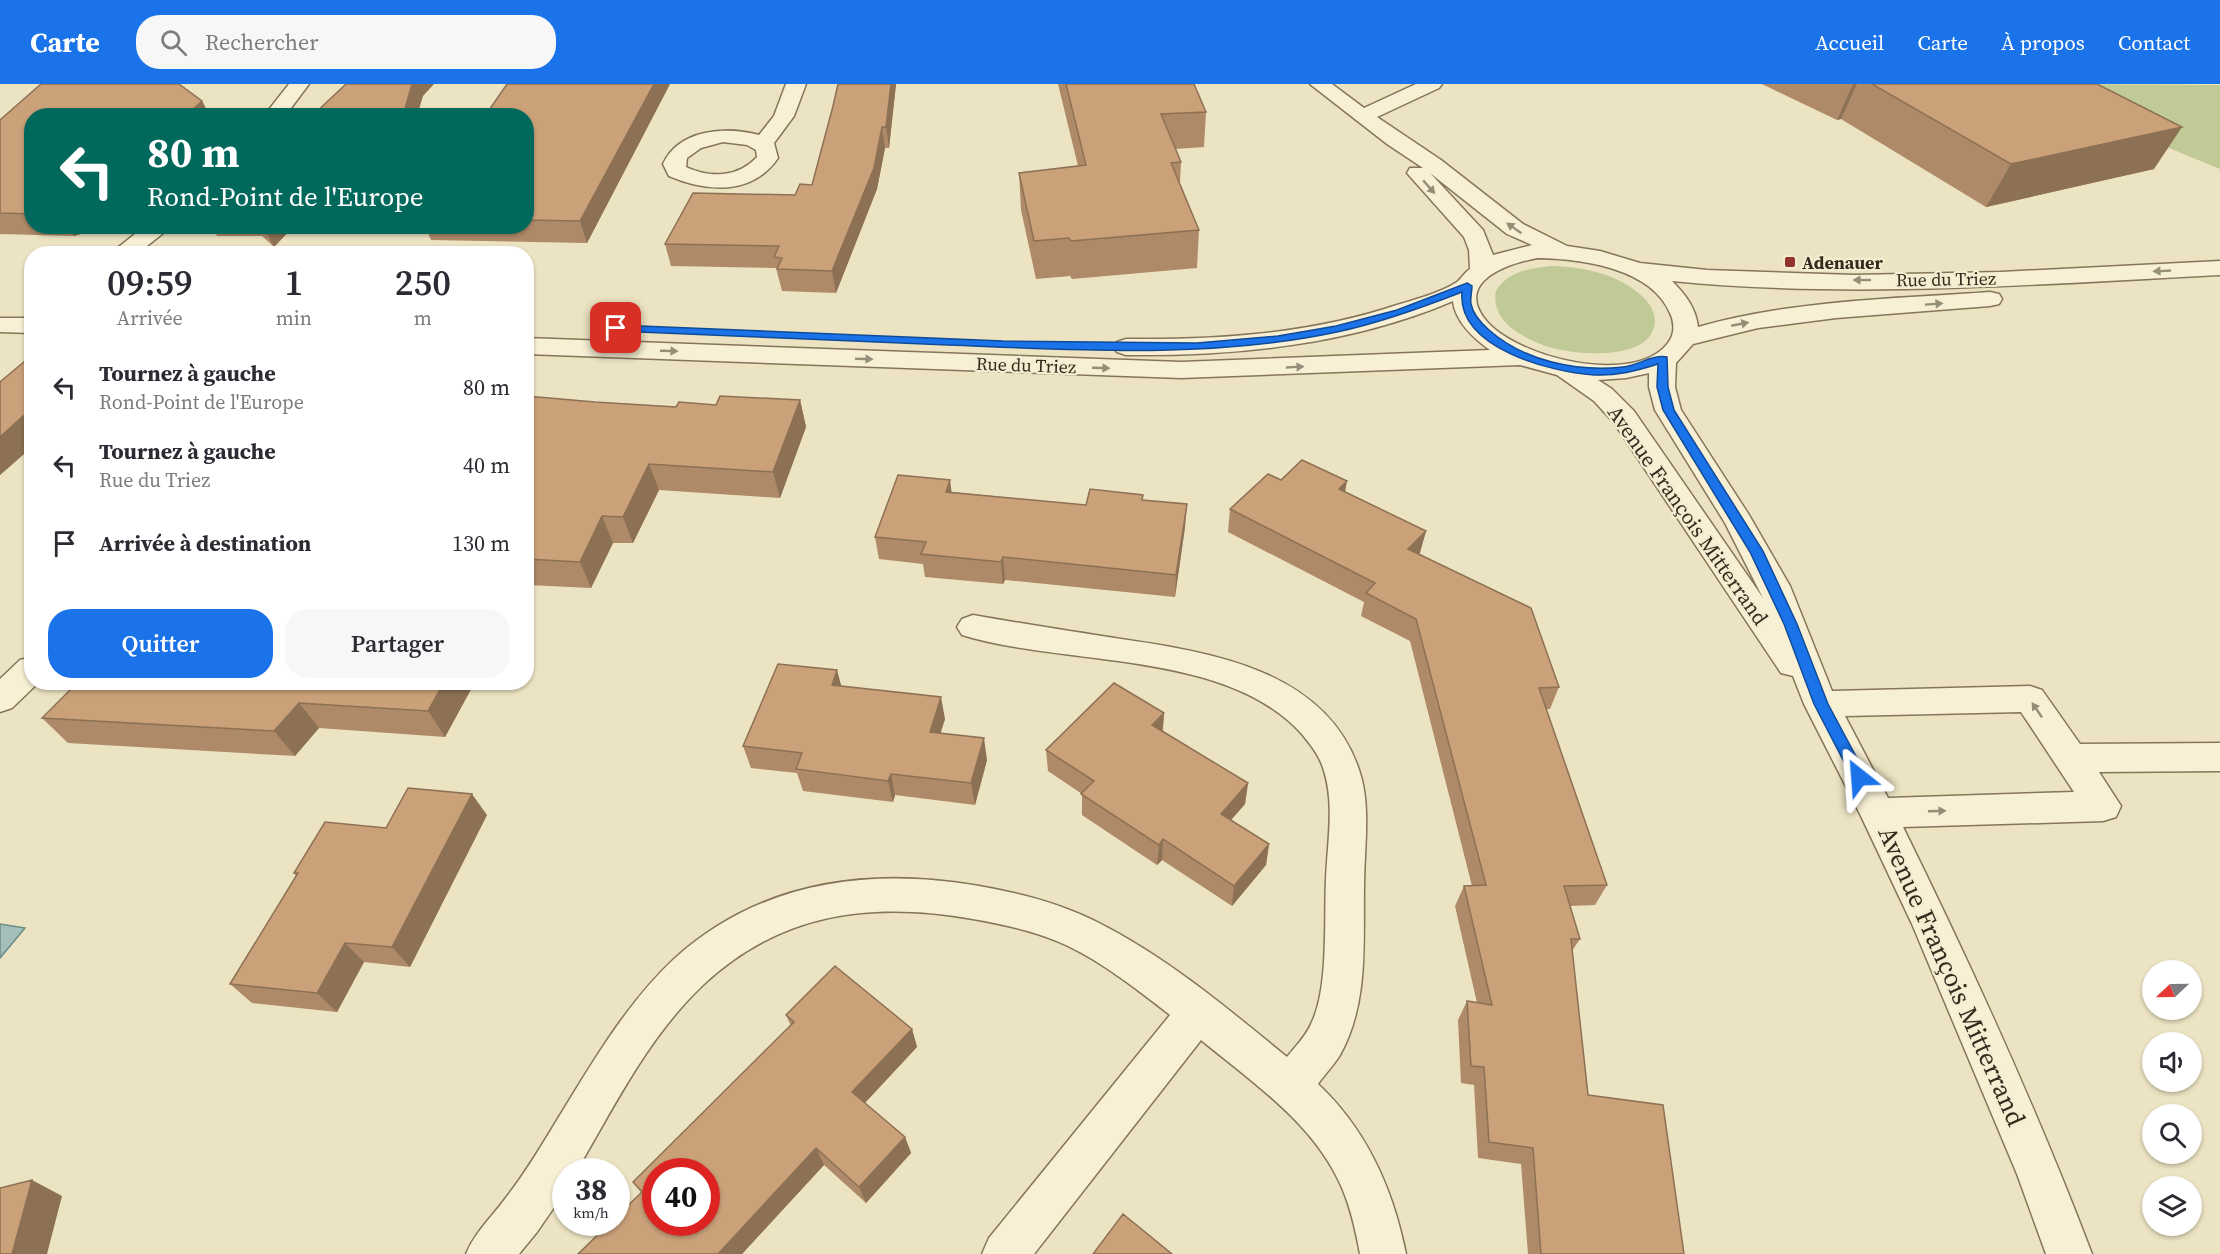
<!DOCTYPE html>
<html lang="fr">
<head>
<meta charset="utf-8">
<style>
  body { margin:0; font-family:"Source Serif 4",serif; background:#f7f7f7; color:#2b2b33; height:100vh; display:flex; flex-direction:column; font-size:22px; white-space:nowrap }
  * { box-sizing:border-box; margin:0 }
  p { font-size:20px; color:#7c7c81 }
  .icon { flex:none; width:33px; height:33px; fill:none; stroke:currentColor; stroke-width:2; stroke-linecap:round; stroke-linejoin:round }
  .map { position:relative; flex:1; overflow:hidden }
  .drawer { position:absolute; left:24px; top:162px; width:510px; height:444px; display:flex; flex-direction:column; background:#fff; border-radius:24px; box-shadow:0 2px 4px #0004 }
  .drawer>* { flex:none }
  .banner { position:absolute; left:24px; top:24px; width:510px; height:126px; border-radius:24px; box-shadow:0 2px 4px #0004; background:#00695c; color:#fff; overflow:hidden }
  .needle { width:39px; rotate:248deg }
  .buttons { position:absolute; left:2142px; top:876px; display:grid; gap:12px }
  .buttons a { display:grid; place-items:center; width:60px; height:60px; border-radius:50%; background:#fff; box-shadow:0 2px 4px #0004; font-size:30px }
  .speed { position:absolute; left:552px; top:1074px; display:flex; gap:12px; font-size:30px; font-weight:700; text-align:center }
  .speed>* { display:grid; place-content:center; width:78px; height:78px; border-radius:50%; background:#fff; box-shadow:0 2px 4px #0004; line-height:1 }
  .speed small { font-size:15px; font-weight:400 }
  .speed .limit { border:9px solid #d22; background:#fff; color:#111 }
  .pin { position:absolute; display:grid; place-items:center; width:51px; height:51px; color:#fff; margin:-26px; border-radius:12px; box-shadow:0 3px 9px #0006 }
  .me { position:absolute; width:66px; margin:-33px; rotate:332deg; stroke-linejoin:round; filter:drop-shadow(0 0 4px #0008) }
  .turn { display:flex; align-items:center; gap:21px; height:126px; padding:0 24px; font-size:27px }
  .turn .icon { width:78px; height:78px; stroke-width:2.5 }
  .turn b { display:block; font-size:42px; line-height:51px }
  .eta { display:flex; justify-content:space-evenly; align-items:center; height:102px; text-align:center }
  .eta b { font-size:36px; font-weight:600; line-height:42px }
  .action { display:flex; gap:12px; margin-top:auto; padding:12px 24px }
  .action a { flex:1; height:69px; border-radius:24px; background:#1a73e8; color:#fff; font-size:24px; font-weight:600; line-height:69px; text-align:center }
  .action a+a { background:#f7f7f7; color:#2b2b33 }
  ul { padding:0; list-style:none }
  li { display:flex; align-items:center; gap:18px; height:78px; padding:0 24px }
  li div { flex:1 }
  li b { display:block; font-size:22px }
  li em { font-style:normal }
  header { display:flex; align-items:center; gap:36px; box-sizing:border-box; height:84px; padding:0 30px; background:#1a73e8; color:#fff }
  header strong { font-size:28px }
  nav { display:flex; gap:33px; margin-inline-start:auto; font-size:21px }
  .search { width:420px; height:54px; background:#f7f7f7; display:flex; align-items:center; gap:15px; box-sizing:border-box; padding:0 21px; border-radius:24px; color:#7c7c81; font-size:22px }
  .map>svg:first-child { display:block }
</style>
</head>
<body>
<header>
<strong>Carte</strong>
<div class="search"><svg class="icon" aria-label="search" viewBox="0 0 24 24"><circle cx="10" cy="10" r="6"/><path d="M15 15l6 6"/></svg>Rechercher</div>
<nav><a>Accueil</a><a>Carte</a><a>À propos</a><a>Contact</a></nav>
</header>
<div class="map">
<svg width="2220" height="1170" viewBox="0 0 2220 1170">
  <rect width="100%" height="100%" fill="#ece3c2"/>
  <path fill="#c0ca96" d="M2014 0 2220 1V85Z
    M1552 182C1584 183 1620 190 1644 214 1651 221 1655 229 1655 238 1652 279 1571 271 1546 262 1533 258 1521 251 1510 243 1499 233 1493 221 1496 207 1508 187 1531 184 1552 182Z"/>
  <path fill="#a4bfb9" stroke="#6c8d87" stroke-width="1.5" d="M0 840 25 844 0 874Z"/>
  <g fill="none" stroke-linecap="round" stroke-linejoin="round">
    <defs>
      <path id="minor" d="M289 0H309L285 32H264Z
        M786 0H806L794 32 774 59 778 74C752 112 707 108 669 92L663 80C679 45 726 42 759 51L774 32ZM723 58 747 61 756 66 757 73C738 94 710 94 686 83L687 74 701 64Z
        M1310 0H1332L1364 24 1416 0H1442L1439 4 1377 33 1441 76 1523 140 1567 162 1600 167 1640 179 1707 186 1854 191 2001 188 2220 177V191C2038 200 1854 215 1672 197 1685 210 1696 224 1698 243 1793 216 1893 215 1990 208L1999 210 2002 215 1999 220 1990 222 1836 234 1758 244 1693 260 1676 279 1675 303 1681 326 1749 431 1790 502 1832 607 2030 602 2042 606 2080 660 2220 659V687L2099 688 2121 722 2116 733 2103 737 1903 743C1972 883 2037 1025 2092 1170H2046L2017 1090 1912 840 1861 732 1804 620 1793 592 1781 589 1614 339 1594 317 1557 291 1520 281 1181 294 526 270V254L1181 278 1490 266C1474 255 1455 237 1453 217 1350 261 1237 272 1126 271L1117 268 1113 263 1117 258 1126 255C1218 256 1310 250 1397 221 1416 215 1440 209 1457 198 1461 195 1465 188 1470 185L1469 166 1464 153 1407 89 1410 84H1423L1387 60ZM1430 89 1507 150 1532 161 1493 171 1483 146ZM1538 174C1582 175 1651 184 1670 229 1674 237 1675 248 1670 256 1640 305 1513 274 1484 234 1456 196 1510 179 1538 174ZM1649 289V303L1655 326 1725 439 1763 514 1634 327 1612 305 1598 296 1626 294ZM2021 628 2074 708 1888 714 1845 632Z
        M145 142H172L137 170H110Z
        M0 234H32V249L0 248Z
        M973 531C1018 539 1063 546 1108 553 1202 567 1327 582 1360 689 1371 723 1364 766 1364 802 1363 858 1369 919 1340 971 1334 981 1325 990 1318 1000 1367 1046 1393 1105 1406 1170H1360C1356 1148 1351 1125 1342 1104 1315 1040 1252 998 1201 956L1034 1170H982L989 1154 1170 931C1138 906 1105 880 1068 862 1039 848 1006 841 973 835 872 817 781 828 703 901 648 953 614 1023 576 1088H566V1106L537 1148 519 1170H466C475 1148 491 1134 505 1115 523 1092 539 1066 554 1041 590 983 624 922 674 875 760 797 869 783 979 802 1020 809 1062 820 1099 839 1168 874 1228 925 1287 973 1295 963 1306 952 1311 940 1329 905 1324 836 1326 796 1327 761 1335 721 1324 687 1320 672 1311 661 1301 649 1224 565 1065 583 962 551L957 543 962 535Z
        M32 573V598H39L12 624 0 628V595L20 576Z"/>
    </defs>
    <use href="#minor" stroke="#86755a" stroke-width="3"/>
    <use href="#minor" fill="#f8f0d5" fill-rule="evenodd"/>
  </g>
  <path fill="#ae8a68" d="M41 0H179L202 17 210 32H32V142H91L84 149 74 152 0 150V36Z
    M670 0 587 159 431 156 425 142H526V32Z
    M896 0 889 64H885L877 105 836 209 782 207 776 184 671 182 665 160 795 111 812 101Z
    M1058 0H1194L1206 28 1204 63 1175 65 1181 78 1180 99 1199 146 1197 184 1072 195 1070 192 1036 195 1021 126 1019 89 1078 82Z
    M1762 0H2097L2154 85 1986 123 1841 35 1837 36Z
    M212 142H294L274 163 262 152H217Z
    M32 273V363L0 391V298Z
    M526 312 595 318 676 323 800 316 806 343 780 414 659 406 633 459H613L591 504 528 501 526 504Z
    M1281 396 1345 408 1426 447 1419 470 1559 603 1550 625H1546L1607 801 1595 821 1570 822 1580 855 1572 867 1588 1011 1684 1170H1528L1521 1080 1478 1074 1474 1001 1461 999 1458 936 1467 917 1477 919 1455 822 1464 802H1472L1410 557 1361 532 1364 518 1228 448 1230 425Z
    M952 408 1086 421 1143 416 1185 443 1175 513 1005 496 1003 500 925 493 923 480 879 475 875 453Z
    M78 598H475L445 653 319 644 295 672 68 659 42 634Z
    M842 602 945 635 940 649 987 676 975 721 895 711 893 718 803 707 797 689 751 684 743 662Z
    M1164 629 1163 647 1248 699 1245 720 1231 736 1269 760 1266 781 1232 822 1162 776 1157 781 1082 731V710L1048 687 1046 666Z
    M487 731 410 883 364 878 337 928 252 919 230 900 296 792 294 789 386 744Z
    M786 931 912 945 917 963 865 1019 905 1053 911 1069 866 1119 824 1081 742 1170H578L642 1108 791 942Z"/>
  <path fill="#8d7155" d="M412 0H434L423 12 417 32H403Z
    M654 0H670L587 159 580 137Z
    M891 0H896L889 64 886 43Z
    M1853 0H1857L1841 35 1837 36Z
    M202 17 210 32H186Z
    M882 43 885 64 877 105 836 209 832 187Z
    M2182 43 2154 85 1986 123 2011 80Z
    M68 142H91L84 149 74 152Z
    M263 142H294L274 163Z
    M800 316 806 343 780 414 773 388Z
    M23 332 32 343V363L0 391V353Z
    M649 380 659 406 633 459 623 433Z
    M950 396 953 418 946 408Z
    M1347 397 1343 420 1339 405Z
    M1187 420 1185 443 1175 513 1176 491Z
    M602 432 613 459 591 504 580 478Z
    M1426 447 1420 469 1403 488 1408 465Z
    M1003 473 1005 496 1003 500 1001 478Z
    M837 586 843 608 832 601Z
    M444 598H475L445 653 428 627Z
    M941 613 945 635 934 670 930 648Z
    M299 619 319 644 295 672 274 647Z
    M1164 629 1162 651 1152 641Z
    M984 654 987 676 975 721 971 699Z
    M891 690 895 711 893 718 888 697Z
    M1248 699 1245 720 1218 751 1221 730Z
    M472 710 487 731 410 883 392 863Z
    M1163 755 1162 776 1157 781 1159 761Z
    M1269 760 1266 781 1232 822 1234 802Z
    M345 859 364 878 337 928 317 909Z
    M912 945 917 963 859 1025 852 1008Z
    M905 1053 911 1069 866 1119 859 1103Z
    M816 1064 824 1081 742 1170H718Z
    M32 1096 62 1112 47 1170H12Z"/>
  <path fill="#caa179" stroke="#8d7155" stroke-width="1.5" fill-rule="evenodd" d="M41 0H179L202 17 186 32H32V130L0 129V36Z
    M346 0H412L403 32H312Z
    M507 0H654L580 137 526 136V32H485Z
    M838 0H891L886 43H882L874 84 832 187 777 185 782 174 774 173 779 162 665 160 693 109 795 111 800 100 812 101 833 22Z
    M1066 0H1194L1206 28 1161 30 1181 78 1171 79 1199 146 1071 157 1069 154 1034 157 1019 89 1086 81Z
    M1872 0H2097L2182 43 2011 80Z
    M31 272 32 333 23 332 0 353V298Z
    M526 312 595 318 676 323 679 318 716 321 720 312 800 316 773 388 649 380 623 433 602 432 580 478 526 475V369L531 361 526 360Z
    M1302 376 1347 397 1339 405 1426 447 1408 465 1531 524 1559 603 1539 604 1607 801 1564 802 1580 855H1571L1588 1011 1663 1021 1684 1170H1541L1533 1064 1489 1058 1484 983 1471 982 1467 917 1492 921 1464 802 1486 801 1416 535 1366 509 1375 499 1230 425 1268 390 1281 396Z
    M898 391 950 396 946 408 1086 421 1090 405 1143 411 1142 416 1187 420 1176 491 1003 473 1001 478 921 470 926 458 875 453Z
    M778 580 837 586 832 601 941 613 930 648 984 654 971 699 891 690 888 697 796 685 802 669 743 662Z
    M78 598H444L428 627 299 619 274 647 42 634Z
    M1114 599 1164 629 1152 641 1248 699 1221 730 1269 760 1234 802 1163 755 1159 761 1081 710 1094 697 1046 666Z
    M408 704 472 710 392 863 345 859 317 909 230 900 298 789H294L325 738 386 744Z
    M835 882 912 945 852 1008 905 1053 859 1103 816 1064 718 1170H578L611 1138H616V1133L642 1108 633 1098 794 938 786 931ZM656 1088H706V1138H656Z
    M32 1096 12 1170H0V1104Z
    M1123 1130 1172 1170H1093Z"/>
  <defs><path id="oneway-solid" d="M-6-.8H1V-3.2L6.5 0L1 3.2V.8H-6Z" transform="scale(1.5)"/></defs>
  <g fill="#978e7a">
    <use href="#oneway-solid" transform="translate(1429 103) rotate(49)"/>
    <use href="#oneway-solid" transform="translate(1514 144) rotate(-145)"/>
    <use href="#oneway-solid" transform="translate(2162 187) rotate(177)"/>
    <use href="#oneway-solid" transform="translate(1862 196) rotate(-180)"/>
    <use href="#oneway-solid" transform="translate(1934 220) rotate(-4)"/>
    <use href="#oneway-solid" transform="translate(1740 240) rotate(-11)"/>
    <use href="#oneway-solid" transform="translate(669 267) rotate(2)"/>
    <use href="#oneway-solid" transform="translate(864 275) rotate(2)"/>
    <use href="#oneway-solid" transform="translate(1295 283) rotate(-3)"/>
    <use href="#oneway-solid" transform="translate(1101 284) rotate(2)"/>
    <use href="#oneway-solid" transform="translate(2037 626) rotate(-124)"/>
    <use href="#oneway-solid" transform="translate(1937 727) rotate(-2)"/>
  </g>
  <path fill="#1a73e8" stroke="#114b97" stroke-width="1.5" d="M1467 199 1472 202C1472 207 1470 215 1471 220 1473 230 1482 240 1489 246 1524 277 1577 288 1623 283 1637 282 1653 270 1667 273L1668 303 1674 326 1763 467 1797 540 1828 620 1867 693 1865 697H1854L1814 620 1784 540 1750 468 1663 326 1657 303 1658 280C1636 287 1617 292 1594 291 1550 288 1457 264 1462 208 1421 224 1380 239 1337 248 1210 275 1076 266 948 261 837 256 727 252 616 247L611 244 616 241 1003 257 1197 259 1278 252 1336 242 1397 226Z"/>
  <rect fill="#93332c" stroke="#f4edd1" stroke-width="2" x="1784" y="172" width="12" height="12" rx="3"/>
  <g text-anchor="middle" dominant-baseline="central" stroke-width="4.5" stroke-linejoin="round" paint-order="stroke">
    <g font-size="18" font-weight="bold" fill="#362b1e" stroke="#f4edd1" text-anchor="start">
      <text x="1802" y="178">Adenauer</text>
    </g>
    <g font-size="18" fill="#362b1e" stroke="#f4edd1">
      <text transform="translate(1946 195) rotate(-1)">Rue du Triez</text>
      <text transform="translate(1026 281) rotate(2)">Rue du Triez</text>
    </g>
    <g font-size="21" fill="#362b1e" stroke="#f4edd1">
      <text transform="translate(1688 431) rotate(55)">Avenue François Mitterrand</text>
    </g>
    <g font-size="26" fill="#362b1e" stroke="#f4edd1">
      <text transform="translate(1952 892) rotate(66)">Avenue François Mitterrand</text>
    </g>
  </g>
</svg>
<div class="buttons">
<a><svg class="needle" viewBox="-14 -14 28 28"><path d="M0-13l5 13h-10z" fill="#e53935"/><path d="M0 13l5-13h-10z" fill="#7c7c81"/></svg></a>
<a><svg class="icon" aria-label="sound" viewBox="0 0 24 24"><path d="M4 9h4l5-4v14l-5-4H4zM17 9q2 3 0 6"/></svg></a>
<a><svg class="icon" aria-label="search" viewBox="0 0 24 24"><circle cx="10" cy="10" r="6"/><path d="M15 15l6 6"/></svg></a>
<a><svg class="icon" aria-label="layers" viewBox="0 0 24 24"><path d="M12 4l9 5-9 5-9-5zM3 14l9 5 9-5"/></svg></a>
</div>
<div class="speed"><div>38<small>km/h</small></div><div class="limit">40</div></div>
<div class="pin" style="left:616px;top:244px;background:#d93025"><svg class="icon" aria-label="arrive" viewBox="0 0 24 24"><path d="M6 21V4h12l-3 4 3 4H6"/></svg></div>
<svg class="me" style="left:1859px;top:693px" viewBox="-20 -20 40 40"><path d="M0-17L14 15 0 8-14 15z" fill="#1a73e8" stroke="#fff" stroke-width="4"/></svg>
<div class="banner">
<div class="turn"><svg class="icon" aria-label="left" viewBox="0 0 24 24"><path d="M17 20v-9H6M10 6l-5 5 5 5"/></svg><div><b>80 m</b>Rond-Point de l'Europe</div></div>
</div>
<section class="drawer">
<div class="eta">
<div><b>09:59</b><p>Arrivée</p></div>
<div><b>1</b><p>min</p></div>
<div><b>250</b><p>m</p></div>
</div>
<ul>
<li><svg class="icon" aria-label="left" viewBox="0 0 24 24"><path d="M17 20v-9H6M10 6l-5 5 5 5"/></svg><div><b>Tournez à gauche</b><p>Rond-Point de l'Europe</p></div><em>80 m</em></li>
<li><svg class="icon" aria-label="left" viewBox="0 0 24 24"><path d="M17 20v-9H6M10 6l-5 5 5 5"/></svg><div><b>Tournez à gauche</b><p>Rue du Triez</p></div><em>40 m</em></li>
<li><svg class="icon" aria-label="arrive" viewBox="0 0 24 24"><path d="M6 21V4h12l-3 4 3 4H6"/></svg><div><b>Arrivée à destination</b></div><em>130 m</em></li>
</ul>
<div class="action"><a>Quitter</a><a>Partager</a></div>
</section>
</div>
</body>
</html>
